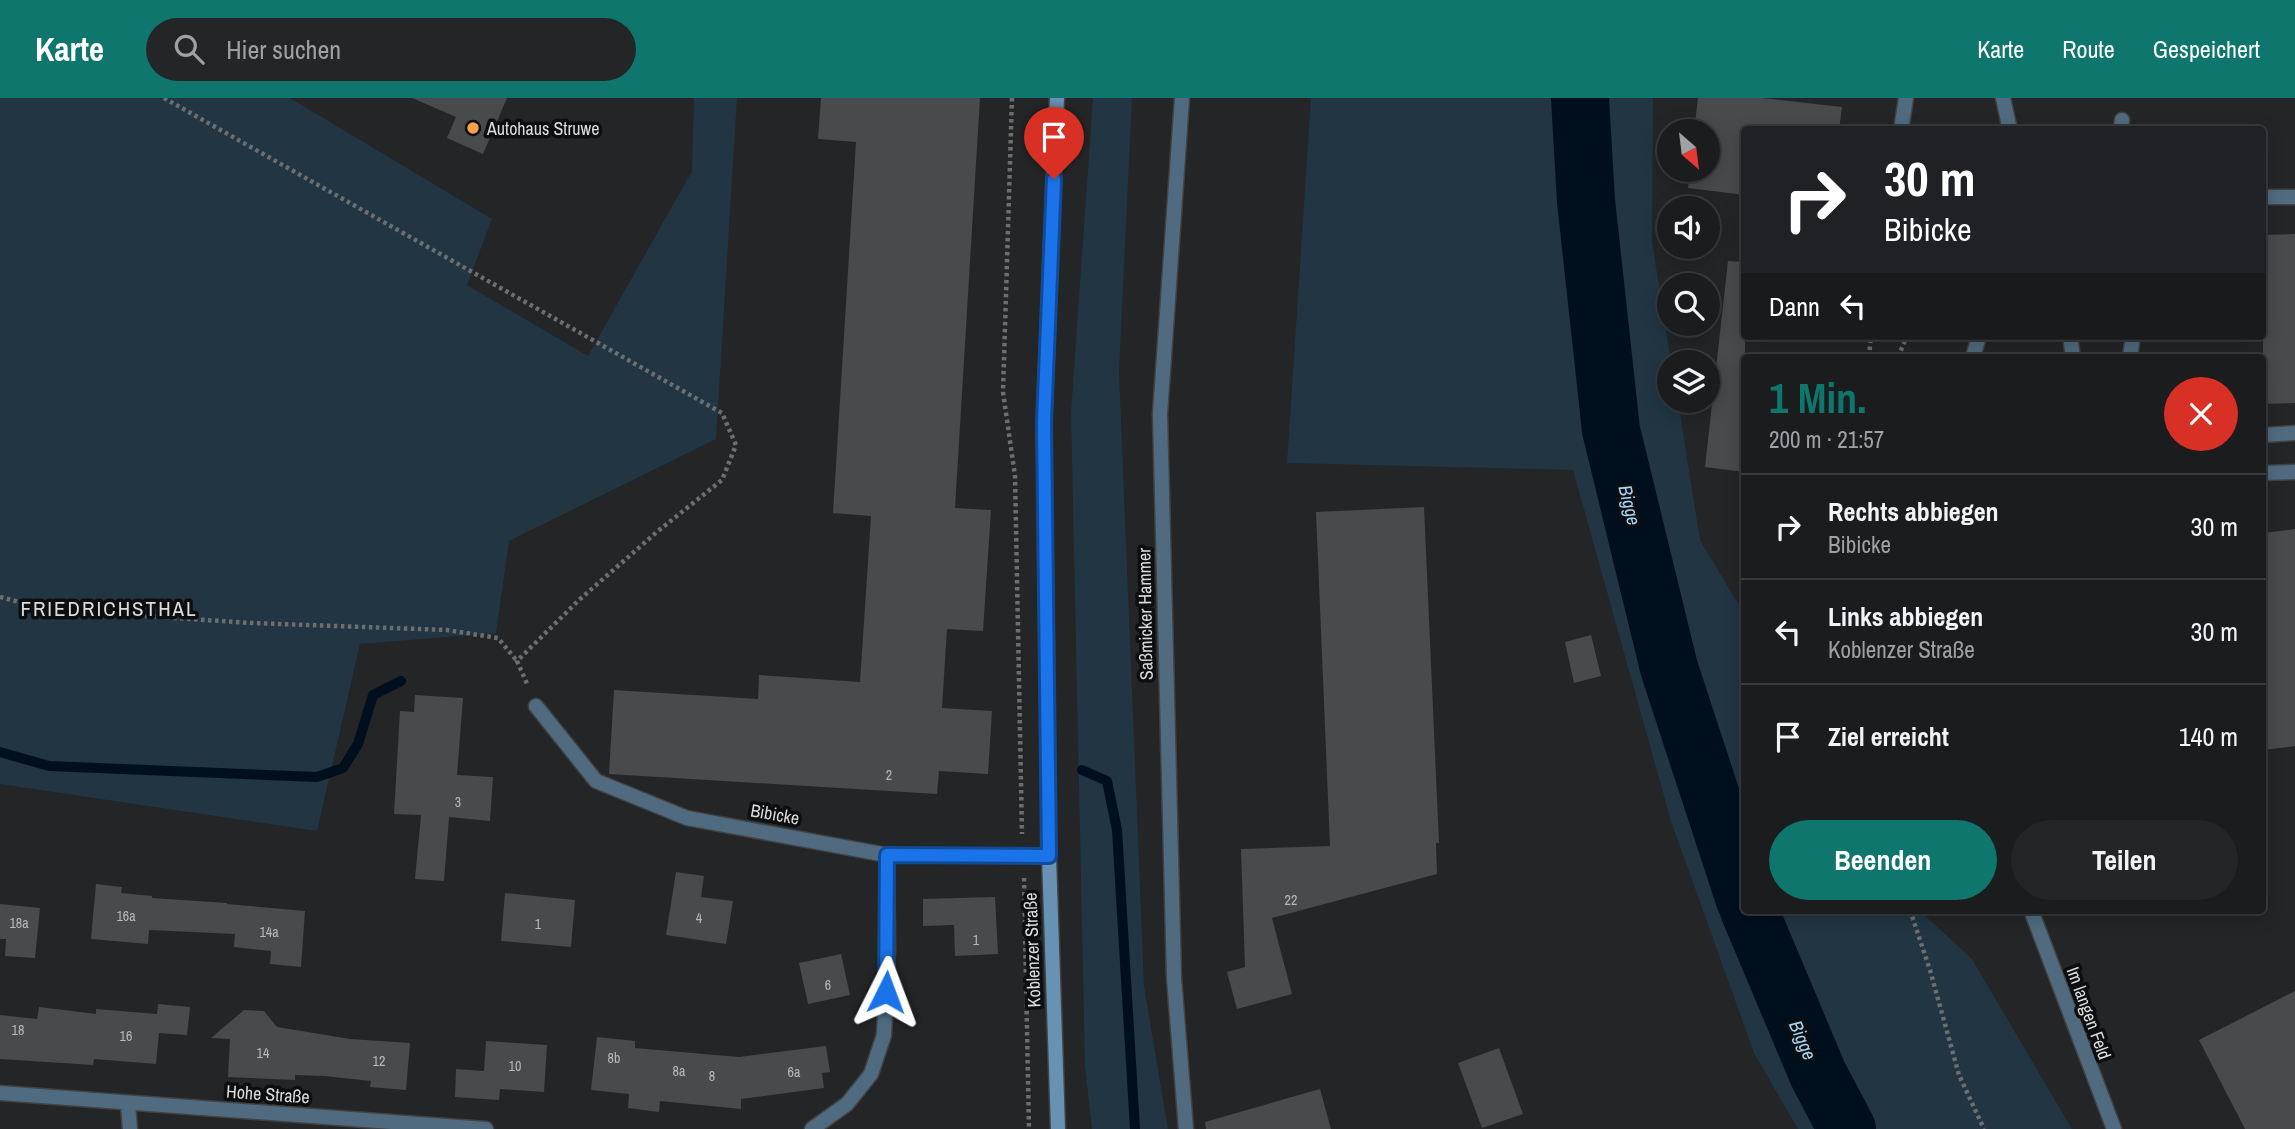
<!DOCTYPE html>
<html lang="de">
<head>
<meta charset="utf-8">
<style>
  body { margin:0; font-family:"Archivo Narrow",sans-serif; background:#232526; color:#f1f3f6; height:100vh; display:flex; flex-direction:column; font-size:26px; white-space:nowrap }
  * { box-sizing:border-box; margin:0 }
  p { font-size:23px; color:#9fa1a4 }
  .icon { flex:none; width:38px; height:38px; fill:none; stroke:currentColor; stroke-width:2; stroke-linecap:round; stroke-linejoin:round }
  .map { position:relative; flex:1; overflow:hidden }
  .details { position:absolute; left:1741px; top:256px; width:525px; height:560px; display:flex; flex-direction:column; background:#1a1c1d; border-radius:7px; box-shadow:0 4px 18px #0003,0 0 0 2px #383a3b }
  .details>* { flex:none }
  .top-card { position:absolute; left:1741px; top:28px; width:525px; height:214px; border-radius:7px; box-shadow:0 4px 18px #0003,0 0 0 2px #383a3b; background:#202124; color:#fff; overflow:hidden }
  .needle { width:46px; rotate:152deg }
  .buttons { position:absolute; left:1657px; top:21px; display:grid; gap:14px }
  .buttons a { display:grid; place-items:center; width:63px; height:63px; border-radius:50%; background:#1a1c1d; box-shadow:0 4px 18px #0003,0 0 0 2px #383a3b; font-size:35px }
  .pin { position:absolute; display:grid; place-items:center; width:60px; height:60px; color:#fff; margin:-72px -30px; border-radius:50% 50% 50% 0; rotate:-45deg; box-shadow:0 0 7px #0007 }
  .pin .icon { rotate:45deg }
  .me { position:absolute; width:77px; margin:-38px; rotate:3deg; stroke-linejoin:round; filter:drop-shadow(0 0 5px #0008) }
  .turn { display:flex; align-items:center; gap:24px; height:147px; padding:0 28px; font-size:32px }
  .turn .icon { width:91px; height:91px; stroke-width:2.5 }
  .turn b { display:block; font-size:49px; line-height:60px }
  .then { display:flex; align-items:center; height:66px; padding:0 28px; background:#0003; gap:14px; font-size:26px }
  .round { display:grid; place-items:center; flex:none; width:74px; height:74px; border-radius:37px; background:#232526 }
  .head { display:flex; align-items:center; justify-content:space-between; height:119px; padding:0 28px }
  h1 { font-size:42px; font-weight:800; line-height:52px; color:#0f766e }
  .button { display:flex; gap:14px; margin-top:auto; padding:14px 28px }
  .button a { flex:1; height:80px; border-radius:42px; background:#0f766e; color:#fff; font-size:28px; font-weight:800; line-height:80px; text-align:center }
  .button a+a { background:#232526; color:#f1f3f6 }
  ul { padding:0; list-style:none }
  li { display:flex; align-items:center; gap:21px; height:105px; padding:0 28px; border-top:2px solid #383a3b }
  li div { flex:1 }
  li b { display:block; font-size:26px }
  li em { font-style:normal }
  header { display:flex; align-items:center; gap:42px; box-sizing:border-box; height:98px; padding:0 35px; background:#0f766e; color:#fff }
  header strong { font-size:33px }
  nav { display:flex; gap:38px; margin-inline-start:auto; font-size:24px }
  .search { width:490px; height:63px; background:#232526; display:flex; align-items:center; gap:18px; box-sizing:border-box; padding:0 24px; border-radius:38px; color:#9fa1a4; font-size:26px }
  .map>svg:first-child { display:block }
</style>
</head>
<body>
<header>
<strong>Karte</strong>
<div class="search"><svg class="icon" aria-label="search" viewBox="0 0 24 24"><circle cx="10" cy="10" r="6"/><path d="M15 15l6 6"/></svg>Hier suchen</div>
<nav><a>Karte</a><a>Route</a><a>Gespeichert</a></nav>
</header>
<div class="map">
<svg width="2295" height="1031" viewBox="0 0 2295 1031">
  <rect width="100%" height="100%" fill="#232527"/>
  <path fill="#213543" d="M0 0H290L492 121 467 187 588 258 692 73 694 0H737L716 341 509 443 496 535 360 546 317 733 0 686Z
    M1093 0H1132L1119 274 1144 888 1168 1031H1092L1085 968 1071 314Z
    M1311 0H1653L1652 143 1671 264H1670V303H1678L1700 442 1745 517V812H1919L1972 861 2072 1031H1798L1754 955 1671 723 1573 372 1287 365Z"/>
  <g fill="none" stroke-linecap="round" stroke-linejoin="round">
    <path stroke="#000f1e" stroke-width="10" d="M0 654 49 668 317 679 343 670 358 646 373 597 401 583
      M1082 672 1107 683 1117 732 1135 1031"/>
    <path stroke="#000f1e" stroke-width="58" d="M1580 0 1586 103 1611 332 1669 570 1745 802
      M1749 812 1818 976 1847 1031"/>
  </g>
  <path fill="#484a4c" d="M412 0H507L483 56 447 40 456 19Z
    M821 0H980L955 410 991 412 983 533 947 531 942 610 992 613 988 676 939 673 937 696 609 676 614 592 758 601 759 577 860 584 871 418 833 415 856 44 818 41Z
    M1698 0H1762L1842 9 1839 32H1745V97L1688 90 1690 72H1708V33H1694Z
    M2295 136V305L2263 306V137Z
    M1728 163 1745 164V374L1705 369Z
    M1424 409 1439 745H1436L1437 776 1272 820 1292 896 1237 911 1227 874 1245 869 1241 751 1330 748 1316 414Z
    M2295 431V648L2263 652V435Z
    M1591 537 1601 578 1574 585 1565 544Z
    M415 597 463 600 457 677 493 679 490 723 449 719 444 783 415 781 421 717 394 716 400 613 414 614Z
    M676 774 704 778 701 799 733 803 726 846 666 837Z
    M96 786 122 789 121 795 152 798V800L227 805V806L305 813 301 869 270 866 271 853 234 849 235 836 149 832 148 846 91 841Z
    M505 795 575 802 571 849 501 843Z
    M995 799 998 856 955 858 954 827 923 828V801Z
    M0 806 40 810 35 860 5 858 6 841H0Z
    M841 856 850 897 808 906 799 865Z
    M2295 893V1031H2245L2199 942Z
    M158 906 190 909 187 937 159 935 156 966 94 961 93 967 0 961V917L37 921 39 909 96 916V911L157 916Z
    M244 912 264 913 277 929 350 941 410 945 406 992 370 989 371 983 324 978 295 977V982L228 979 230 941 211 940Z
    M597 939 635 943V950L739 959 826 948 830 974 822 975 824 990 741 1001V1011L660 1003 659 1014 628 1010 629 996 591 992Z
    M486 943 547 947 544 994 500 991 499 1002 455 999 456 971 484 973Z
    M1499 950 1523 1016 1482 1030 1458 965Z
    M1320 991 1331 1031H1206L1205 1024Z"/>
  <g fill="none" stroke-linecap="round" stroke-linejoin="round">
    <defs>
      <path id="lane" d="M1901 32 1906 0
        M2263 99H2295
        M2130 259 2133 238
        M2263 337 2295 335"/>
      <path id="street" d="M1182 0 1160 316 1174 880 1186 1031
        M2003 0 2010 32
        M2121 32 2122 22
        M2070 238 2073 259
        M1973 259 1979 238
        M2263 375 2295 374
        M536 608 596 683 687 720 887 757 1049 758
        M2031 812 2114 1031
        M0 995 486 1031
        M128 1006 130 1031
        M812 1031 847 1006 871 976 884 937 888 851 887 757"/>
      <path id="secondary" d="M1057 0 1044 324 1049 758 1058 1031"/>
    </defs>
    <use href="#lane" stroke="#404244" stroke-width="17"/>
    <use href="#street" stroke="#404244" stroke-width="17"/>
    <use href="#secondary" stroke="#404244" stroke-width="17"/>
    <path stroke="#6c6e6f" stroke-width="4.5" stroke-dasharray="3.5 3.5" stroke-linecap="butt" d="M164 0 722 315 736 347 722 382 658 433 579 502 517 563 528 588
      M1012 0 1003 294 1015 378 1022 736
      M1869 259 1871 238
      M1898 259 1907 238
      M0 499 50 512 252 525 447 532 498 540 517 563
      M1024 780 1029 1031
      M1910 812 1930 872 1959 977 1984 1031"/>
    <use href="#lane" stroke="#506b7f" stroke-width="14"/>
    <use href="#street" stroke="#506b7f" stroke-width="14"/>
    <use href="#secondary" stroke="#6792b3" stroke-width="14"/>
  </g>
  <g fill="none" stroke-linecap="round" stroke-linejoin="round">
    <defs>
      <path id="route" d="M886 894 887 757 1049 758 1044 324 1054 81"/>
    </defs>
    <use href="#route" stroke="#114b97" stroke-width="18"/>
    <use href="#route" stroke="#1a73e8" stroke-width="12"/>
  </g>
  <circle fill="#f8a04b" stroke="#0d0e0f" stroke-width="2.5" cx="473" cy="30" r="7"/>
  <g text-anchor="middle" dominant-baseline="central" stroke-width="7" stroke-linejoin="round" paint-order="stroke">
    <g font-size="14" fill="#b6b8b9">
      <text x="889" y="677">2</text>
      <text x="458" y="704">3</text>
      <text x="1291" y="802">22</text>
      <text x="126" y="818">16a</text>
      <text x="699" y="820">4</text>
      <text x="19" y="825">18a</text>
      <text x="538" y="826">1</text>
      <text x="269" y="834">14a</text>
      <text x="976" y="842">1</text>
      <text x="828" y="887">6</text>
      <text x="18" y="932">18</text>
      <text x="126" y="938">16</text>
      <text x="263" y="955">14</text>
      <text x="614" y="960">8b</text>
      <text x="379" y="963">12</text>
      <text x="515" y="968">10</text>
      <text x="679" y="973">8a</text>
      <text x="794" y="974">6a</text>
      <text x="712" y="978">8</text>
    </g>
    <g font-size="18" fill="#dbdcdd" stroke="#0d0e0f" text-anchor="start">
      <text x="487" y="30">Autohaus Struwe</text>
    </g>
    <g font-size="18" fill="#dbdcdd" stroke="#0d0e0f">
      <text transform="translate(1145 516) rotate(-91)">Saßmicker Hammer</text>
      <text transform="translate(775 716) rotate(10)">Bibicke</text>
      <text transform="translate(1032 852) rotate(-92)">Koblenzer Straße</text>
      <text transform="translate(2089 915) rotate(70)">Im langen Feld</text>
      <text transform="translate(268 996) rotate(4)">Hohe Straße</text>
    </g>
    <g font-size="19" font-style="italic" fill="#a4d4f8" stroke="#0d0e0f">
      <text transform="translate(1630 407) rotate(76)">Bigge</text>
      <text transform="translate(1803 942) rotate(67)">Bigge</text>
    </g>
    <g font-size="21" letter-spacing="2" fill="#dbdcdd" stroke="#0d0e0f">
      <text x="109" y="510">FRIEDRICHSTHAL</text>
    </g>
  </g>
</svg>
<div class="buttons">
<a><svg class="needle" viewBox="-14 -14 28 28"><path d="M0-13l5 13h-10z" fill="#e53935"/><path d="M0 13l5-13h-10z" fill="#9fa1a4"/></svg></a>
<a><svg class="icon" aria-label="sound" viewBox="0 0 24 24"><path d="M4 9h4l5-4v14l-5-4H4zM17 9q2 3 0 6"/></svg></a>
<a><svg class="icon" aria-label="search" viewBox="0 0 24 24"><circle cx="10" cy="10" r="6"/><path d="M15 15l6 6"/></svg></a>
<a><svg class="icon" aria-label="layers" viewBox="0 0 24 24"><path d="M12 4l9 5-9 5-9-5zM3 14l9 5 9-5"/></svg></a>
</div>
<div class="pin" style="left:1054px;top:81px;background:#d93025"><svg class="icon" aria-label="arrive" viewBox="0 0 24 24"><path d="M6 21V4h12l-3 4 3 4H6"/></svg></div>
<svg class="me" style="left:886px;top:894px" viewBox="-20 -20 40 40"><path d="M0-17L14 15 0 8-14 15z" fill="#1a73e8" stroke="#fff" stroke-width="4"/></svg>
<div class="top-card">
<div class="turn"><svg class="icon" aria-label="right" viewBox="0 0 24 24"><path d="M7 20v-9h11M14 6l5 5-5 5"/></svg><div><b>30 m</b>Bibicke</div></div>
<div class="then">Dann<svg class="icon" aria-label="left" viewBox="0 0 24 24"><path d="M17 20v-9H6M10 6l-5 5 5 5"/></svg></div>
</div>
<section class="details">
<div class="head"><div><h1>1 Min.</h1><p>200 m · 21:57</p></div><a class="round" style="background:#d93025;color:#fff"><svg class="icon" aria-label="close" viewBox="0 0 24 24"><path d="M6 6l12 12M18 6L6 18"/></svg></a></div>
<ul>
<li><svg class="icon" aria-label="right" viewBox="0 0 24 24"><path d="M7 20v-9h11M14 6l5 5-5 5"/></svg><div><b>Rechts abbiegen</b><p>Bibicke</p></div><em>30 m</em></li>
<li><svg class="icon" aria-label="left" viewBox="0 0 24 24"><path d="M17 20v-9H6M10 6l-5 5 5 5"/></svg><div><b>Links abbiegen</b><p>Koblenzer Straße</p></div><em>30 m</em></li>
<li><svg class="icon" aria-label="arrive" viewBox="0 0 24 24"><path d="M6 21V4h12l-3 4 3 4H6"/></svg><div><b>Ziel erreicht</b></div><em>140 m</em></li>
</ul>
<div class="button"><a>Beenden</a><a>Teilen</a></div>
</section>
</div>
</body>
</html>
